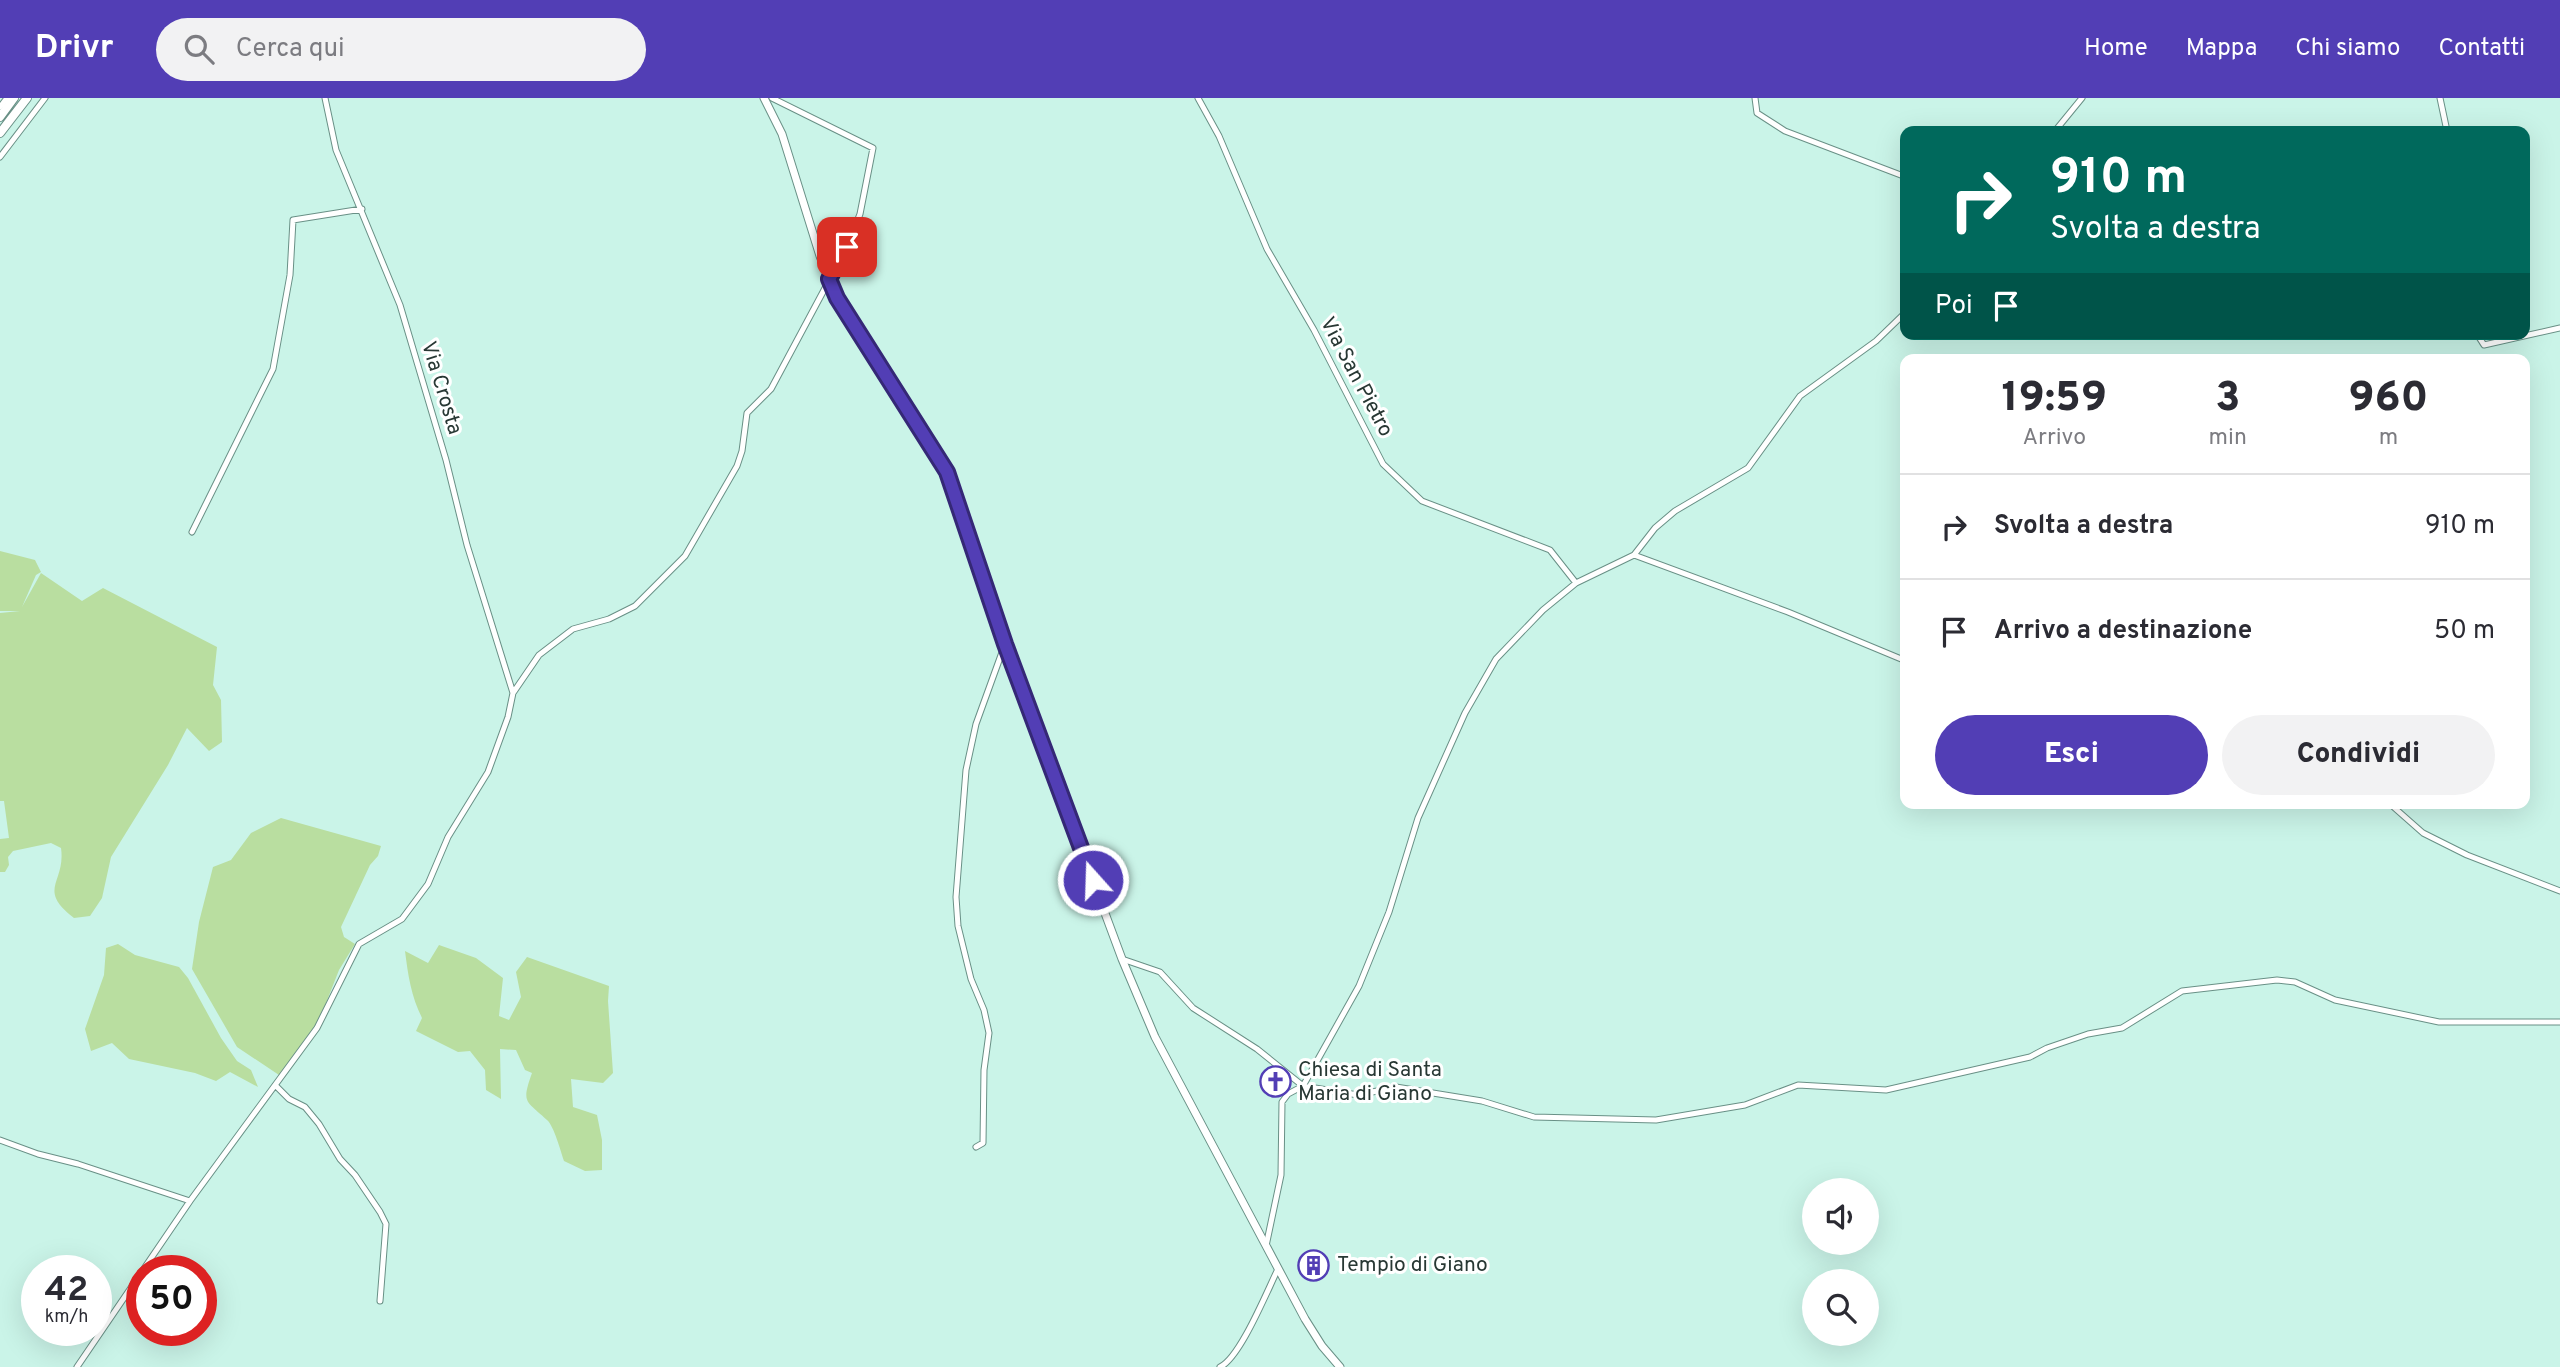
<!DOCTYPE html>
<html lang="it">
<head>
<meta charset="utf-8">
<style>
  body { margin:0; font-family:Overpass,sans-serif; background:#f2f2f3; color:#2b2b33; height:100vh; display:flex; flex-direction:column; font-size:26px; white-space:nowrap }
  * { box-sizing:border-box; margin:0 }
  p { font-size:23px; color:#7c7c81 }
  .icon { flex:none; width:38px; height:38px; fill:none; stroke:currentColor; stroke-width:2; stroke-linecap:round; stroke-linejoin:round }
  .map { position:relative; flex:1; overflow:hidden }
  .sheet { position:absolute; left:1900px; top:256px; width:630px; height:455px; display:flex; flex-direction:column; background:#fff; border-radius:14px; box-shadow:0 7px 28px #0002 }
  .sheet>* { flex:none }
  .banner { position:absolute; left:1900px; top:28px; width:630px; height:214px; border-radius:14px; box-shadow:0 7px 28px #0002; background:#00695c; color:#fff; overflow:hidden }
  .controls { position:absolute; left:1802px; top:1080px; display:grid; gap:14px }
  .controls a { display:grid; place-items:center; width:77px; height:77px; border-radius:50%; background:#fff; box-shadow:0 7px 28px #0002; font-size:35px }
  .speed { position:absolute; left:21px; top:1157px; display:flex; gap:14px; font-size:35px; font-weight:700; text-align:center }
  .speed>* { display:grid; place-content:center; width:91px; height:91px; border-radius:50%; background:#fff; box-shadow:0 7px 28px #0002; line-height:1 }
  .speed small { font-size:18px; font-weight:400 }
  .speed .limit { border:10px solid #d22; background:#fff; color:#111 }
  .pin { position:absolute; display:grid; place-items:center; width:60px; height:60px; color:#fff; margin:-30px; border-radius:14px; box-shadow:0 4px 10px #0006 }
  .me { position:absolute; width:77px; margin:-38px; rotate:340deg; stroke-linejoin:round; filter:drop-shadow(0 0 5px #0008) }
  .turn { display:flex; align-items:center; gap:24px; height:147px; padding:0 35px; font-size:32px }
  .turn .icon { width:91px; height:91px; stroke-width:2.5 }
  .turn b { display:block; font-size:49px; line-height:60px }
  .then { display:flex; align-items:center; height:66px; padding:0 35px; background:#0003; gap:14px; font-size:26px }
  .eta { display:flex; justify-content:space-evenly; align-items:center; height:119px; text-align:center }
  .eta b { font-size:42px; font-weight:800; line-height:49px }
  .primary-button { display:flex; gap:14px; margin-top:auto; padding:14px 35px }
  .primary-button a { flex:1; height:80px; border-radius:42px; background:#523eb5; color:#fff; font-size:28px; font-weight:800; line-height:80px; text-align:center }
  .primary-button a+a { background:#f2f2f3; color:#2b2b33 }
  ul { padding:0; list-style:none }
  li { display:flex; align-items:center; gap:21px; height:105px; padding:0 35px; border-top:2px solid #e1e1e2 }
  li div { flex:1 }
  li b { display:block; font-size:26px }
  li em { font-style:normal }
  header { display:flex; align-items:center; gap:42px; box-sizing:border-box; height:98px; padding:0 35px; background:#523eb5; color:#fff }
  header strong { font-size:33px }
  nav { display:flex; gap:38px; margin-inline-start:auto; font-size:24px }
  .search { width:490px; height:63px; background:#f2f2f3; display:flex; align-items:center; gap:18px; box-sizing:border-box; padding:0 24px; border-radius:38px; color:#7c7c81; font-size:26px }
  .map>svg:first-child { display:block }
</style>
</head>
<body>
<header>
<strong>Drivr</strong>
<div class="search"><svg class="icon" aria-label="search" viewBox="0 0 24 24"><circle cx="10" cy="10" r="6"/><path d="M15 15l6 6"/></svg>Cerca qui</div>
<nav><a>Home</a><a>Mappa</a><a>Chi siamo</a><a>Contatti</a></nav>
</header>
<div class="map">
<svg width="2560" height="1269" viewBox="0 0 2560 1269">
  <rect width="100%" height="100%" fill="#caf4e8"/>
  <path fill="#b9dea0" d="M0 453 35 462 41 474 36 477 22 509 41 475 82 503 103 490 217 549 213 587 221 602 222 644 209 653 187 630 168 667 111 759 102 800 90 818 74 820C36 791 66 785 61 750L51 745 13 753 8 759 9 767 5 774H0V741L9 740 4 703H0V515L20 513H0Z
    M281 720 381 748 378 758 370 767 341 829 344 839 355 846 339 872 319 923 279 977 237 949 192 871 199 824 213 769 231 762 251 735Z
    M118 846 135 857 179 869 188 880 221 940 237 963 251 972 258 989 230 974 216 983 195 975 129 961 112 945 91 953 85 931 104 877 106 850Z
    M439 847 476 860 503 880 499 918 509 922 521 899 516 874 527 859 609 888 608 903 613 975 603 985 571 981 573 1009 597 1017 602 1042V1072L585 1073 564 1063C561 1054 554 1028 547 1022 526 1002 521 1006 532 975L525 972 516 952 500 951 501 1001 486 992 485 972 470 953 458 954 416 933 422 920C411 898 408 877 405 853L428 865Z"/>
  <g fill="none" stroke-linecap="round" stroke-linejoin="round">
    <defs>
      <path id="minor" d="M325 0 336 52 400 207 446 362 467 447 513 595
        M1198 0 1219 38 1267 151 1314 232 1383 366 1422 403 1550 452 1576 485
        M1755 0 1757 15 1785 33 1906 79
        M2440 0 2447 33
        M0 9 7 0
        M2055 33 2082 0
        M0 59 45 0
        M2477 236 2484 247 2560 230
        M192 434 273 271 290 177 293 122 362 111
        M1634 457 1788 514 1906 563
        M2389 705 2423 735 2467 757 2560 793
        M1122 861 1160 874 1193 910 1257 951 1303 988 1359 888 1389 814 1418 720 1465 615 1496 561 1543 512 1576 485 1634 457 1655 430 1675 413 1748 370 1800 298 1876 243 1906 214
        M276 988 289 1001 305 1009 319 1026 340 1061 355 1077 380 1114 386 1126 380 1203
        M0 1042 38 1056 78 1066 190 1103
        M976 1049 983 1045 984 972 989 935 984 912 971 881 958 828 956 799 966 672 976 626 1005 546
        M1266 1148 1281 1077 1282 1004 1288 996 1303 988 1358 997 1396 989 1482 1003 1534 1019 1656 1022 1745 1007 1798 987 1886 992 2030 959 2047 950 2088 936 2122 930 2182 893 2277 882 2295 884 2335 902 2439 924H2560
        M77 1269 190 1103 317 930 359 846 402 821 428 786 448 739 488 674 508 619 513 595 539 557 573 531 609 521 635 508 685 458 737 368 742 353 747 315 771 291 847 149 860 116 873 50 772 0
        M1220 1269C1240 1260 1267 1193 1278 1171"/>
      <path id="major" d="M764 0 782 36 820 158 837 200 940 361 954 391 1005 546 1122 861 1155 939 1305 1221 1322 1248 1340 1269"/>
      <path id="highway" d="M0 19 14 0
        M0 35 27 0"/>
    </defs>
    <use href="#minor" stroke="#699086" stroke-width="7"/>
    <use href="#major" stroke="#699086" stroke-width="9"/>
    <use href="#highway" stroke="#699086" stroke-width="10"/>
    <use href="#minor" stroke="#fff" stroke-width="5"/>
    <use href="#major" stroke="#fff" stroke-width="7"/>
    <use href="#highway" stroke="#fff" stroke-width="8"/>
  </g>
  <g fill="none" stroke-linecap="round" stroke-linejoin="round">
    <defs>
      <path id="route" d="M847 149 829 181 837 200 947 374 1005 546 1093 782"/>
    </defs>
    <use href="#route" stroke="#352876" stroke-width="18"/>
    <use href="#route" stroke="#523eb5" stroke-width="12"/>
  </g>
  <defs>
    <symbol id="church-ring" viewBox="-11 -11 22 22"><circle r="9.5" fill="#fff" stroke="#523eb5" stroke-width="1.5"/><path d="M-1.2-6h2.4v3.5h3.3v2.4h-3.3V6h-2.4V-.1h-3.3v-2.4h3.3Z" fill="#523eb5"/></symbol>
    <symbol id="building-ring" viewBox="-11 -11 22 22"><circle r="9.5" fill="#fff" stroke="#523eb5" stroke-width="1.5"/><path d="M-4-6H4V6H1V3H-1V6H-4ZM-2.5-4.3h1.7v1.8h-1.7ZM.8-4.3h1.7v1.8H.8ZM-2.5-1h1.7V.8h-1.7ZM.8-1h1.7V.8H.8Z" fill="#523eb5"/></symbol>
  </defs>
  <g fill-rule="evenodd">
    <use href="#church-ring" x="1258" y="966" width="35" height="35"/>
    <use href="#building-ring" x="1296" y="1150" width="35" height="35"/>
  </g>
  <g text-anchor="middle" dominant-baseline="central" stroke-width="6" stroke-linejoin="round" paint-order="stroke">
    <g font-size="21" fill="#283834" stroke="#fff">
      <text transform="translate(1356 279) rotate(62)">Via San Pietro</text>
      <text transform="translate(441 290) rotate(73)">Via Crosta</text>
    </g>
    <g font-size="21" fill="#283834" stroke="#fff" text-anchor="start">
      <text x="1298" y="972">Chiesa di Santa<tspan x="1298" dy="24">Maria di Giano</tspan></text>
      <text x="1337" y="1167">Tempio di Giano</text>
    </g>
  </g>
</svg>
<div class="controls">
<a><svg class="icon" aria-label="sound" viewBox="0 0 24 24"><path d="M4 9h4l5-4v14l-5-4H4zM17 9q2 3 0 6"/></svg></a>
<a><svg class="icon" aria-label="search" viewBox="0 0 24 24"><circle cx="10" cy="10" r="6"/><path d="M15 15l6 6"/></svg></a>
</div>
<div class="speed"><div>42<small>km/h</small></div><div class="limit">50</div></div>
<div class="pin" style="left:847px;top:149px;background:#d93025"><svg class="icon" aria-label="arrive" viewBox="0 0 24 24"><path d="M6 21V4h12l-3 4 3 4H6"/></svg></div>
<svg class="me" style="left:1093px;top:782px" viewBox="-20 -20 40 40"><circle r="17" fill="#523eb5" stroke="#fff" stroke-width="3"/><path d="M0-11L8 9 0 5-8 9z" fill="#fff"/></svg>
<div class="banner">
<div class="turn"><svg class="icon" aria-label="right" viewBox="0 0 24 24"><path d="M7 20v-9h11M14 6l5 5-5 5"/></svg><div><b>910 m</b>Svolta a destra</div></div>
<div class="then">Poi<svg class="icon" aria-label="arrive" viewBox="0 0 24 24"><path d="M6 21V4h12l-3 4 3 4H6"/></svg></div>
</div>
<section class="sheet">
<div class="eta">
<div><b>19:59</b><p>Arrivo</p></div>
<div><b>3</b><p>min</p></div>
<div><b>960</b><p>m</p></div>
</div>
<ul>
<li><svg class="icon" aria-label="right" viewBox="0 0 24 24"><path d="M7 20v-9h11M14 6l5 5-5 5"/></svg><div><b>Svolta a destra</b></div><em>910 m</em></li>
<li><svg class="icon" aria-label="arrive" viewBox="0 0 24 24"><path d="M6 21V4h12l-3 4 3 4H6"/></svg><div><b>Arrivo a destinazione</b></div><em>50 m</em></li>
</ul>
<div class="primary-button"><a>Esci</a><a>Condividi</a></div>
</section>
</div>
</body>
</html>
